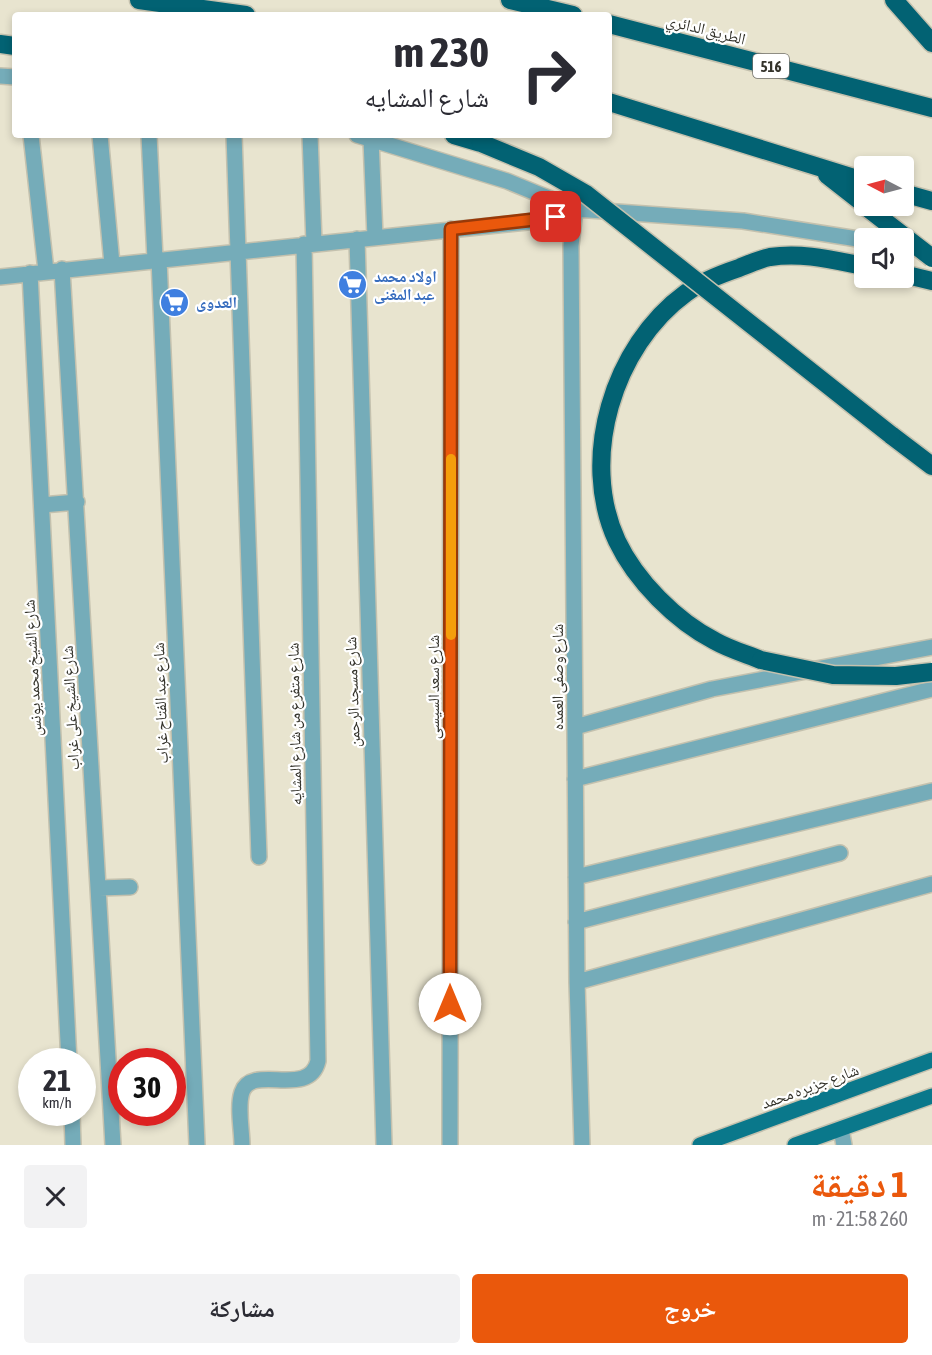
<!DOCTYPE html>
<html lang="ar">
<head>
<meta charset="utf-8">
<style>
  body { margin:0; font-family:"Asap Condensed","Noto Naskh Arabic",sans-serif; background:#f2f2f3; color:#2b2b33; direction:rtl; height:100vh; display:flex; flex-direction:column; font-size:22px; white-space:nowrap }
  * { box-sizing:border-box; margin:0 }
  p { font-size:20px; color:#7c7c81 }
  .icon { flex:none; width:33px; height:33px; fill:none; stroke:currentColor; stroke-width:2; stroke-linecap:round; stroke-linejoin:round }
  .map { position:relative; height:1145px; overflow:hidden; direction:ltr }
  .drawer { display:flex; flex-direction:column; background:#fff; flex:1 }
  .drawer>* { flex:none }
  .banner { position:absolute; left:12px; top:12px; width:600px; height:126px; border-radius:6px; box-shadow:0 3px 9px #0003; direction:rtl; background:#fff; color:#2b2b33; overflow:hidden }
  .needle { width:39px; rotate:276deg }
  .fabs { position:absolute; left:854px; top:156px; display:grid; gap:12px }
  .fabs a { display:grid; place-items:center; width:60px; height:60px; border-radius:6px; background:#fff; box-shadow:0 3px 9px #0003; font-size:30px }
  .speed { position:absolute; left:18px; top:1048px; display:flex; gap:12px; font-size:30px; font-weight:700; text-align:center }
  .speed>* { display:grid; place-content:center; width:78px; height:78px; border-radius:50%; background:#fff; box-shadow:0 3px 9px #0003; line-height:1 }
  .speed small { font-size:15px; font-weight:400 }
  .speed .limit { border:9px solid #d22; background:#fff; color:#111 }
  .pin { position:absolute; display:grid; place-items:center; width:51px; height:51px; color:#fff; margin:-26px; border-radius:12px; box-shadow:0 3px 9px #0006 }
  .me { position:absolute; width:66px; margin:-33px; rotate:0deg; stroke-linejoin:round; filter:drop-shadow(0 0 4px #0008) }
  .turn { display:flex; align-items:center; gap:21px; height:126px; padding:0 24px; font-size:27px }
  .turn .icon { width:78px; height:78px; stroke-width:2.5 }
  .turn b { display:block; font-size:42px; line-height:51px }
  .round { display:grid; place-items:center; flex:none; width:63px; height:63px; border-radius:6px; background:#f2f2f3 }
  .overview { display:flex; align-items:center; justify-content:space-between; height:102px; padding:0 24px }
  h1 { font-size:36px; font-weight:700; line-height:45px; color:#ea580c }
  .cta { display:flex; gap:12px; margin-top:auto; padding:12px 24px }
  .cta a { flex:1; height:69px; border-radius:6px; background:#ea580c; color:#fff; font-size:24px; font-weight:700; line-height:69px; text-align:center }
  .cta a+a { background:#f2f2f3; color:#2b2b33 }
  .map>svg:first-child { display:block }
</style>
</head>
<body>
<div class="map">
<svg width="932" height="1145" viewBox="0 0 932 1145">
  <rect width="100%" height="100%" fill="#e8e4cf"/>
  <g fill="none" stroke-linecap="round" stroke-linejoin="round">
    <defs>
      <path id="minor" d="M0 76 15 77
        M31 135 46 271
        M100 135 112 264
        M149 135 155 259
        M234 135 259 857
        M310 135 314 243
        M357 135 507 181 575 209 743 221 864 240
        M371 139 375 237
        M575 209 571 246 577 982 582 1145
        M357 239 384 1145
        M159 259 197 1145
        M62 269 113 1145
        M30 273 69 1062
        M0 277 537 221 575 209
        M42 505 77 502
        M575 727 712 689 932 647
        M575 779 932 689
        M576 877 932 791
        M99 888 130 887
        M576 922 840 853
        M577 982 932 884
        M72 1113 73 1145
        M841 1129 844 1145
        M242 1145C242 1130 237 1107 242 1092 252 1063 309 1099 318 1061L304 244
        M450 1145 451 229"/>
      <path id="major" d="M700 1145 932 1060
        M795 1145 932 1096"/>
      <path id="highway" d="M139 0 246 15
        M510 0 573 15
        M894 0 932 43
        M609 24 932 108
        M0 44 15 46
        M609 102 864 181
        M454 135 481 143
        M827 175 864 204
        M903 193 932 201
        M903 274 932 281
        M891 435 932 466
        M761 660C746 654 729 649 715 641 676 621 636 581 617 541 579 459 613 346 686 293 702 281 721 274 739 268 749 264 760 259 770 257 802 252 833 260 864 266"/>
    </defs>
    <use href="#minor" stroke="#c4c1ae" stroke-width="18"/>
    <use href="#major" stroke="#c4c1ae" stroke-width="18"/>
    <use href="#highway" stroke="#c4c1ae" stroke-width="21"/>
    <use href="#minor" stroke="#75acb9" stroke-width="15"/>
    <use href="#major" stroke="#0a788b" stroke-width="15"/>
    <use href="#highway" stroke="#026273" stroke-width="18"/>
    <defs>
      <path id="highway-bridge" d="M481 143 539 167 586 194 891 435
        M865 206 932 258
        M761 660 833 675 896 676 932 672"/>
    </defs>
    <use href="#highway-bridge" stroke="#c4c1ae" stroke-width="21" stroke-linecap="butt"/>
    <use href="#highway-bridge" stroke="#026273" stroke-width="18"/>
  </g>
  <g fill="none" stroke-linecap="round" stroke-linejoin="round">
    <defs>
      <path id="route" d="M450 1004 451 229 556 217"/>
    </defs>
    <use href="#route" stroke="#983908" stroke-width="15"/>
    <use href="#route" stroke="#ea580c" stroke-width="10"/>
    <path stroke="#f59e0b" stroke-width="10" d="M451 635V459"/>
  </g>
  <defs>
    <symbol id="supermarket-disc" viewBox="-11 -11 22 22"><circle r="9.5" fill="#3f7fe0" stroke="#fff"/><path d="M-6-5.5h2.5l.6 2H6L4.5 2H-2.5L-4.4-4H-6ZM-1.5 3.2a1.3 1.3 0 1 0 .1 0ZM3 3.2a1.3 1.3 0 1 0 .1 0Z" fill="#fff"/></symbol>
  </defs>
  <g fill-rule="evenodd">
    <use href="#supermarket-disc" x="336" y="268" width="33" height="33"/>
    <use href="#supermarket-disc" x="158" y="286" width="33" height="33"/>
  </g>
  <g text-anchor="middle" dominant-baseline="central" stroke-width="4.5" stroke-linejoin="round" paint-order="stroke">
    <rect fill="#fff" stroke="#71706b" stroke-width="1.5" x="753" y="54" width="36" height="24" rx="4.5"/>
    <g font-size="15" font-weight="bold" fill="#34332b">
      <text x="771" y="66">516</text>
    </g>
    <g font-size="16" fill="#34332b" stroke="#fff">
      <text transform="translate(706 29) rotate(14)">الطريق الدائري</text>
      <text transform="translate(32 668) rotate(-93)">شارع الشيخ محمد يونس</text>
      <text transform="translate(557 677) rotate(-90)">شارع وصفى العمده</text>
      <text transform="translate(433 687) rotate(-90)">شارع سعد السيسى</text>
      <text transform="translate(352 692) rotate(-92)">شارع مسجد الرحمن</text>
      <text transform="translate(160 703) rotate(-92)">شارع عبد الفتاح غراب</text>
      <text transform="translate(70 708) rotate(-93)">شارع الشيخ على غراب</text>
      <text transform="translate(294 724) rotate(-91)">شارع متفرع من شارع المشايه</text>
      <text transform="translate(810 1086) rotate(-20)">شارع جزيره محمد</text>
    </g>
    <g font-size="16" font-weight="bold" fill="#366cbe" stroke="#fff" text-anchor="start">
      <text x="374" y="276">اولاد محمد<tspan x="374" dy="18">عبد المغنى</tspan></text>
      <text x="196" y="302">العدوى</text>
    </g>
  </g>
</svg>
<div class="fabs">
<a><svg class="needle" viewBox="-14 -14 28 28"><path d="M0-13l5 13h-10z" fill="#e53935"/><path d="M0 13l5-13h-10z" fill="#7c7c81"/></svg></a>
<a><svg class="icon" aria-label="sound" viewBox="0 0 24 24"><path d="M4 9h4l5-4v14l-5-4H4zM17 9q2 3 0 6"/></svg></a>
</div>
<div class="speed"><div>21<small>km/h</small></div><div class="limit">30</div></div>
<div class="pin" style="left:556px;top:217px;background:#d93025"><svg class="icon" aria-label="arrive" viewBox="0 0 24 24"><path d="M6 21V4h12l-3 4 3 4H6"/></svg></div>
<svg class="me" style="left:450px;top:1004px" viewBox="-20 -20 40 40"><circle r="19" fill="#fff"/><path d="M0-13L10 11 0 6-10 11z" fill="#ea580c"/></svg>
<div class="banner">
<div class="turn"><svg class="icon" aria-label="right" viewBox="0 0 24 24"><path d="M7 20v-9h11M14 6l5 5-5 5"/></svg><div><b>230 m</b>شارع المشايه</div></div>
</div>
</div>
<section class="drawer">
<div class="overview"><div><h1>1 دقيقة</h1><p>260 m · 21:58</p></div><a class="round"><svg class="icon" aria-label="close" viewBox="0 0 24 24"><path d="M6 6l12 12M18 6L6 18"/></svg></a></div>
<div class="cta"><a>خروج</a><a>مشاركة</a></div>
</section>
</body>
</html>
